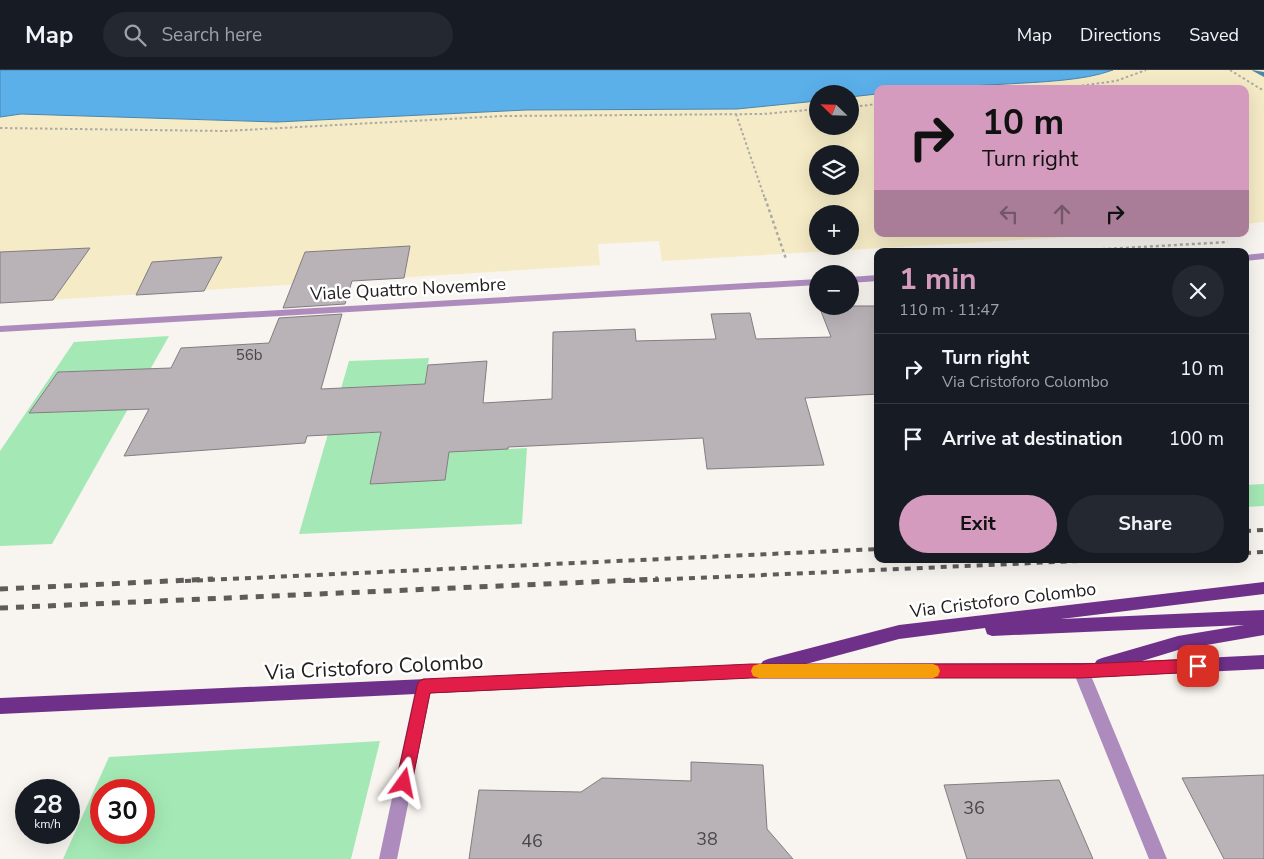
<!DOCTYPE html>
<html lang="en">
<head>
<meta charset="utf-8">
<style>
  body { margin:0; font-family:"Nunito Sans",sans-serif; background:#242831; color:#f1f3f6; height:100vh; display:flex; flex-direction:column; font-size:19px; white-space:nowrap }
  * { box-sizing:border-box; margin:0 }
  p { font-size:16px; color:#9ea1a6 }
  .icon { flex:none; width:28px; height:28px; fill:none; stroke:currentColor; stroke-width:2; stroke-linecap:round; stroke-linejoin:round }
  .map { position:relative; flex:1; overflow:hidden }
  .details { position:absolute; left:874px; top:178px; width:375px; height:315px; display:flex; flex-direction:column; background:#171b24; border-radius:10px; box-shadow:0 5px 20px #0002 }
  .details>* { flex:none }
  .guide { position:absolute; left:874px; top:15px; width:375px; height:152px; border-radius:10px; box-shadow:0 5px 20px #0002; background:#d49bbe; color:#111; overflow:hidden }
  .needle { width:32px; rotate:293deg }
  .tools { position:absolute; left:809px; top:15px; display:grid; gap:10px }
  .tools a { display:grid; place-items:center; width:50px; height:50px; border-radius:50%; background:#171b24; box-shadow:0 5px 20px #0002; font-size:25px }
  .speed { position:absolute; left:15px; top:709px; display:flex; gap:10px; font-size:25px; font-weight:700; text-align:center }
  .speed>* { display:grid; place-content:center; width:65px; height:65px; border-radius:50%; background:#171b24; box-shadow:0 5px 20px #0002; line-height:1 }
  .speed small { font-size:12px; font-weight:400 }
  .speed .limit { border:8px solid #d22; background:#fff; color:#111 }
  .pin { position:absolute; display:grid; place-items:center; width:42px; height:42px; color:#fff; margin:-21px; border-radius:10px; box-shadow:0 2px 8px #0006 }
  .me { position:absolute; width:55px; margin:-28px; rotate:12deg; stroke-linejoin:round; filter:drop-shadow(0 0 4px #0008) }
  .turn { display:flex; align-items:center; gap:18px; height:105px; padding:0 25px; font-size:22px }
  .turn .icon { width:65px; height:65px; stroke-width:2.5 }
  .turn b { display:block; font-size:35px; line-height:42px }
  .lanes { display:flex; align-items:center; height:48px; padding:0 25px; background:#0003; justify-content:center; gap:25px; direction:ltr }
  .lanes .off { opacity:.35 }
  .round { display:grid; place-items:center; flex:none; width:52px; height:52px; border-radius:26px; background:#242831 }
  .head { display:flex; align-items:center; justify-content:space-between; height:85px; padding:0 25px }
  h1 { font-size:30px; font-weight:700; line-height:38px; color:#d49bbe }
  .action { display:flex; gap:10px; margin-top:auto; padding:10px 25px }
  .action a { flex:1; height:58px; border-radius:30px; background:#d49bbe; color:#111; font-size:20px; font-weight:700; line-height:58px; text-align:center }
  .action a+a { background:#242831; color:#f1f3f6 }
  ul { padding:0; list-style:none }
  li { display:flex; align-items:center; gap:15px; height:70px; padding:0 25px; border-top:1px solid #363941 }
  li div { flex:1 }
  li b { display:block; font-size:19px }
  li em { font-style:normal }
  header { display:flex; align-items:center; gap:30px; box-sizing:border-box; height:70px; padding:0 25px; background:#171b24; border-bottom:1px solid #363941 }
  header strong { font-size:24px }
  nav { display:flex; gap:28px; margin-inline-start:auto; font-size:18px }
  .search { width:350px; height:45px; background:#242831; display:flex; align-items:center; gap:12px; box-sizing:border-box; padding:0 18px; border-radius:28px; color:#9ea1a6; font-size:19px }
  .map>svg:first-child { display:block }
</style>
</head>
<body>
<header>
<strong>Map</strong>
<div class="search"><svg class="icon" aria-label="search" viewBox="0 0 24 24"><circle cx="10" cy="10" r="6"/><path d="M15 15l6 6"/></svg>Search here</div>
<nav><a>Map</a><a>Directions</a><a>Saved</a></nav>
</header>
<div class="map">
<svg width="1264" height="789" viewBox="0 0 1264 789">
  <rect width="100%" height="100%" fill="#f8f4ef"/>
  <path fill="#a4e9b5" fill-rule="evenodd" d="M169 266 52 474 0 476V381L74 272ZM132 299 128 318 115 340 29 343 58 302Z
    M429 288 425 314 359 317 347 364 381 362 370 414 445 410 449 382 527 378 522 454 299 464 349 291Z
    M1264 414V436L1245 437V415Z
    M380 671 351 789H63L109 687ZM101 720H144V762H101Z"/>
  <path fill="#f5ebc6" fill-rule="evenodd" d="M1113 0H1264V152L1245 154V19H925L1044 12 1103 4Z
    M877 24 878 164H1118L662 191 659 171 598 174 600 195 0 233V47L21 44 277 52 526 40 737 39 817 31 818 56H850V27ZM818 84H850V116H818ZM818 144H850V176H818Z"/>
  <path fill="#5bb0ea" stroke="#4a85ad" d="M0 0H1113C1084 11 1038 12 1007 14 964 16 921 19 878 19L877 24 850 27V24H818L817 31 737 39 526 40 277 52 21 44 0 47Z"/>
  <g fill="none" stroke-linecap="round" stroke-linejoin="round">
    <path fill="#4a85ad" fill-rule="evenodd" d="M1252 0 1264 2V7L1253 1Z"/>
  </g>
  <path fill="#b9b3b7" stroke="#827d80" d="M410 176 404 208 352 211 345 234 283 238 305 182Z
    M90 178 53 230 0 233V182Z
    M222 187 204 221 136 225 152 192Z
    M819 236H878V324L805 328 824 395 707 399 703 368 508 377V379L449 382 445 410 370 414 381 362 307 366 305 373 124 386 149 339 29 343 58 302 171 298 181 278 269 273 279 248 342 244 321 319 425 314 428 295 487 291 483 333 552 329 553 262 635 259 636 271 716 269 711 244 750 243 756 269 831 267Z
    M691 692 763 695 767 759 793 789H469L479 720 581 722 602 708 691 711Z
    M1264 705V789H1224L1182 708Z
    M1059 710 1093 789H967L944 715Z"/>
  <g fill="none" stroke-linecap="round" stroke-linejoin="round">
    <path stroke="#aca9a6" stroke-width="2" stroke-dasharray="2.5 2.5" stroke-linecap="butt" d="M1230 0 1264 21
      M1057 19 1116 11 1146 0
      M850 37 878 34
      M736 44 765 129
      M0 58 225 61 504 46 763 44 818 39"/>
    <path stroke="#aca9a6" stroke-width="2.5" stroke-dasharray="3 3" stroke-linecap="butt" d="M765 128 786 189
      M1072 181 1228 172"/>
    <path fill="#ad8cbd" fill-rule="evenodd" d="M1264 183V189L1245 191V185Z
      M878 205V211L850 213V207Z
      M818 209V215L0 262V256Z
      M1081 594 1087 596 1167 789H1149L1073 601 1075 596Z
      M424 608 430 611 432 616 397 789H379L416 616 418 611Z"/>
    <path fill="#6f308a" fill-rule="evenodd" d="M1264 512V524L1061 549 1264 540V565L1178 580 1142 591 1264 585V599L1081 608H751L0 644V628L761 594 763 591 768 589 899 555ZM1244 555 1178 566 1102 588 1097 590 1095 593 806 594 899 569 985 558 987 564 992 566Z"/>
    <path stroke="#5e5c5a" stroke-width="4" stroke-dasharray="6 6" stroke-linecap="butt" d="M1245 461 1264 460
      M1245 483 1264 482
      M185 511 878 479
      M629 511 1123 489"/>
    <path stroke="#5e5c5a" stroke-width="5" stroke-dasharray="8 8" stroke-linecap="butt" d="M0 519 213 509
      M0 538 658 509"/>
  </g>
  <path fill="#e11d48" stroke="#92132f" d="M1198 589 1203 591 1205 596 1203 600 1198 602 1081 608H751L430 623 412 713 409 719 404 721 398 719 396 713 417 616 419 611 424 609 751 594H1081Z"/>
  <path fill="#f59e0b" d="M759 594H933L938 596 940 601 938 606 933 608H759L753 606 751 601 753 596Z"/>
  <g text-anchor="middle" dominant-baseline="central" stroke-width="5" stroke-linejoin="round" paint-order="stroke">
    <g font-size="15" fill="#484646">
      <text x="249" y="285">56b</text>
    </g>
    <g font-size="18" fill="#232120" stroke="#fff">
      <text transform="translate(408 219) rotate(-3)">Viale Quattro Novembre</text>
      <text transform="translate(1003 530) rotate(-7)">Via Cristoforo Colombo</text>
    </g>
    <g font-size="18" fill="#484646">
      <text x="974" y="738">36</text>
      <text x="707" y="769">38</text>
      <text x="532" y="771">46</text>
    </g>
    <g font-size="21" fill="#232120" stroke="#fff">
      <text transform="translate(374 597) rotate(-3)">Via Cristoforo Colombo</text>
    </g>
  </g>
</svg>
<div class="tools">
<a><svg class="needle" viewBox="-14 -14 28 28"><path d="M0-13l5 13h-10z" fill="#e53935"/><path d="M0 13l5-13h-10z" fill="#9ea1a6"/></svg></a>
<a><svg class="icon" aria-label="layers" viewBox="0 0 24 24"><path d="M12 4l9 5-9 5-9-5zM3 14l9 5 9-5"/></svg></a>
<a>+</a>
<a>−</a>
</div>
<div class="speed"><div>28<small>km/h</small></div><div class="limit">30</div></div>
<div class="pin" style="left:1198px;top:596px;background:#d93025"><svg class="icon" aria-label="arrive" viewBox="0 0 24 24"><path d="M6 21V4h12l-3 4 3 4H6"/></svg></div>
<svg class="me" style="left:404px;top:713px" viewBox="-20 -20 40 40"><path d="M0-17L14 15 0 8-14 15z" fill="#e11d48" stroke="#fff" stroke-width="4"/></svg>
<div class="guide">
<div class="turn"><svg class="icon" aria-label="right" viewBox="0 0 24 24"><path d="M7 20v-9h11M14 6l5 5-5 5"/></svg><div><b>10 m</b>Turn right</div></div>
<div class="lanes"><svg class="icon off" aria-label="left" viewBox="0 0 24 24"><path d="M17 20v-9H6M10 6l-5 5 5 5"/></svg><svg class="icon off" aria-label="ahead" viewBox="0 0 24 24"><path d="M12 20V5M6 11l6-6 6 6"/></svg><svg class="icon" aria-label="right" viewBox="0 0 24 24"><path d="M7 20v-9h11M14 6l5 5-5 5"/></svg></div>
</div>
<section class="details">
<div class="head"><div><h1>1 min</h1><p>110 m · 11:47</p></div><a class="round"><svg class="icon" aria-label="close" viewBox="0 0 24 24"><path d="M6 6l12 12M18 6L6 18"/></svg></a></div>
<ul>
<li><svg class="icon" aria-label="right" viewBox="0 0 24 24"><path d="M7 20v-9h11M14 6l5 5-5 5"/></svg><div><b>Turn right</b><p>Via Cristoforo Colombo</p></div><em>10 m</em></li>
<li><svg class="icon" aria-label="arrive" viewBox="0 0 24 24"><path d="M6 21V4h12l-3 4 3 4H6"/></svg><div><b>Arrive at destination</b></div><em>100 m</em></li>
</ul>
<div class="action"><a>Exit</a><a>Share</a></div>
</section>
</div>
</body>
</html>
